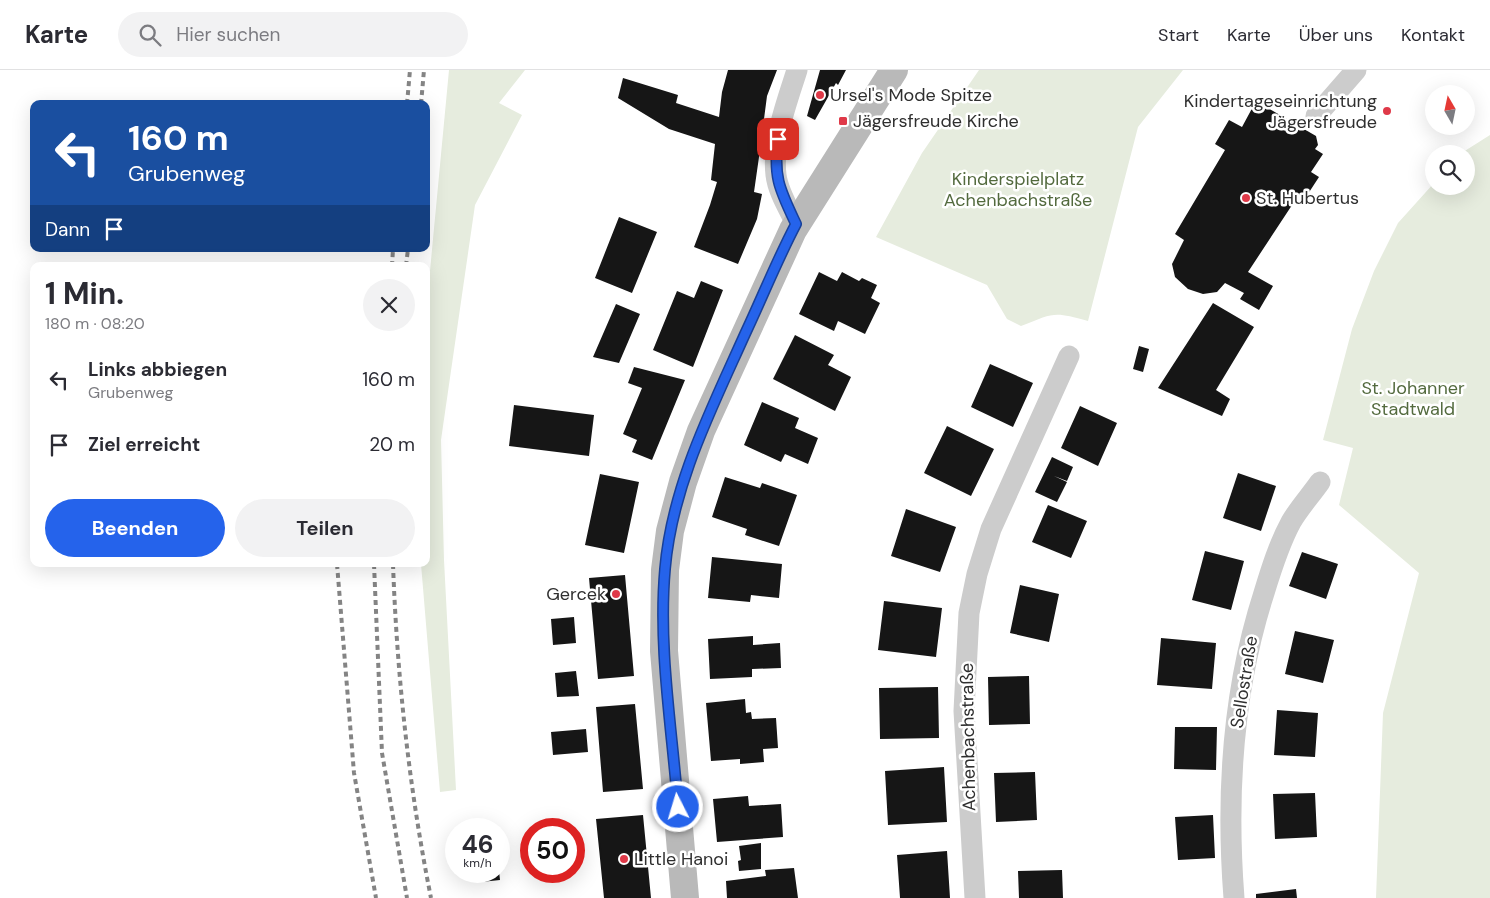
<!DOCTYPE html>
<html lang="de">
<head>
<meta charset="utf-8">
<style>
  body { margin:0; font-family:"DM Sans",sans-serif; background:#f2f2f3; color:#2b2b33; height:100vh; display:flex; flex-direction:column; font-size:19px; white-space:nowrap }
  * { box-sizing:border-box; margin:0 }
  p { font-size:16px; color:#7c7c81 }
  .icon { flex:none; width:28px; height:28px; fill:none; stroke:currentColor; stroke-width:2; stroke-linecap:round; stroke-linejoin:round }
  .map { position:relative; flex:1; overflow:hidden }
  .drawer { position:absolute; left:30px; top:192px; width:400px; height:305px; display:flex; flex-direction:column; background:#fff; border-radius:10px; box-shadow:0 5px 20px #0002 }
  .drawer>* { flex:none }
  .hud { position:absolute; left:30px; top:30px; width:400px; height:152px; border-radius:10px; box-shadow:0 5px 20px #0002; background:#1a4fa0; color:#fff; overflow:hidden }
  .needle { width:32px; rotate:351deg }
  .fabs { position:absolute; left:1425px; top:15px; display:grid; gap:10px }
  .fabs a { display:grid; place-items:center; width:50px; height:50px; border-radius:50%; background:#fff; box-shadow:0 5px 20px #0002; font-size:25px }
  .speed { position:absolute; left:445px; top:748px; display:flex; gap:10px; font-size:25px; font-weight:700; text-align:center }
  .speed>* { display:grid; place-content:center; width:65px; height:65px; border-radius:50%; background:#fff; box-shadow:0 5px 20px #0002; line-height:1 }
  .speed small { font-size:12px; font-weight:400 }
  .speed .limit { border:8px solid #d22; background:#fff; color:#111 }
  .pin { position:absolute; display:grid; place-items:center; width:42px; height:42px; color:#fff; margin:-21px; border-radius:10px; box-shadow:0 2px 8px #0006 }
  .me { position:absolute; width:55px; margin:-28px; rotate:355deg; stroke-linejoin:round; filter:drop-shadow(0 0 4px #0008) }
  .turn { display:flex; align-items:center; gap:18px; height:105px; padding:0 15px; font-size:22px }
  .turn .icon { width:65px; height:65px; stroke-width:2.5 }
  .turn b { display:block; font-size:35px; line-height:42px }
  .then { display:flex; align-items:center; height:48px; padding:0 15px; background:#0003; gap:10px; font-size:19px }
  .round { display:grid; place-items:center; flex:none; width:52px; height:52px; border-radius:26px; background:#f2f2f3 }
  .headline { display:flex; align-items:center; justify-content:space-between; height:85px; padding:0 15px }
  h1 { font-size:30px; font-weight:700; line-height:38px }
  .action { display:flex; gap:10px; margin-top:auto; padding:10px 15px }
  .action a { flex:1; height:58px; border-radius:30px; background:#2563eb; color:#fff; font-size:20px; font-weight:700; line-height:58px; text-align:center }
  .action a+a { background:#f2f2f3; color:#2b2b33 }
  ul { padding:0; list-style:none }
  li { display:flex; align-items:center; gap:15px; height:65px; padding:0 15px }
  li div { flex:1 }
  li b { display:block; font-size:19px }
  li em { font-style:normal }
  header { display:flex; align-items:center; gap:30px; box-sizing:border-box; height:70px; padding:0 25px; background:#fff; border-bottom:1px solid #e1e1e2 }
  header strong { font-size:24px }
  nav { display:flex; gap:28px; margin-inline-start:auto; font-size:18px }
  .search { width:350px; height:45px; background:#f2f2f3; display:flex; align-items:center; gap:12px; box-sizing:border-box; padding:0 18px; border-radius:28px; color:#7c7c81; font-size:19px }
  .map>svg:first-child { display:block }
</style>
</head>
<body>
<header>
<strong>Karte</strong>
<div class="search"><svg class="icon" aria-label="search" viewBox="0 0 24 24"><circle cx="10" cy="10" r="6"/><path d="M15 15l6 6"/></svg>Hier suchen</div>
<nav><a>Start</a><a>Karte</a><a>Über uns</a><a>Kontakt</a></nav>
</header>
<div class="map">
<svg width="1490" height="828" viewBox="0 0 1490 828">
  <rect width="100%" height="100%" fill="#fff"/>
  <path fill="#e6ecde" d="M449 0H525L499 33 522 45 475 135 441 370 444 490 456 720 440 722 421 494H426V243Z
    M979 0H1183L1138 57 1088 251C1053 241 1054 243 1021 256L1007 249 987 215 876 167 922 83Z
    M1490 65V828H1376L1383 643 1419 503 1339 435 1353 378 1323 370 1352 259 1374 201 1398 153 1434 113V116H1466V84H1460Z"/>
  <path fill="#161616" d="M728 0H777L767 26 759 87 754 122 762 124 757 149 738 194 694 177 710 135 717 112 711 110 715 74 669 59 618 28 623 8 678 25 676 33 719 47 722 22Z
    M820 0H846L838 15 836 13 815 50 807 46Z
    M1256 31 1316 66 1318 75 1315 79 1323 84 1311 102 1319 107 1304 130 1298 126 1248 202 1273 216 1259 240 1240 229 1244 223 1225 213 1217 222 1203 224 1188 219 1175 207 1172 194 1184 170 1175 164 1225 80 1215 74 1229 50 1242 57Z
    M619 147 657 162 632 223 595 208Z
    M819 202 837 211 842 202 859 211 862 208 877 215 871 228 880 233 865 264 838 251 834 261 799 244Z
    M701 211 723 220 693 297 653 280 677 221 694 228Z
    M1213 233 1254 257 1216 320 1230 329 1222 346 1158 318Z
    M616 234 640 244 619 293 593 287Z
    M795 265 834 285 828 295 851 307 835 341 773 309Z
    M1139 276 1149 279 1143 302 1133 299Z
    M990 294 1033 313 1013 357 971 337Z
    M634 297 685 310 652 390 632 382 637 370 623 364 642 318 628 313Z
    M762 332 799 348 795 358 818 368 808 394 785 384 781 392 744 375Z
    M514 335 594 345 589 386 509 376Z
    M1080 336 1117 353 1098 396 1061 378Z
    M947 356 994 379 971 426 924 403Z
    M1052 387 1073 397 1067 411 1054 406 1067 412 1057 432 1035 422Z
    M1238 403 1276 416 1261 461 1223 448Z
    M600 404 639 412 624 483 585 475Z
    M725 407 760 418 762 413 797 425 779 476 745 465 747 459 712 447Z
    M1048 435 1087 451 1071 488 1032 472Z
    M906 439 956 457 940 502 891 486Z
    M1205 481 1244 491 1231 540 1192 530Z
    M1302 482 1338 494 1326 529 1289 516Z
    M712 487 782 494 779 528 751 525 750 532 708 528Z
    M625 505 634 606 598 609 589 508Z
    M1020 515 1059 524 1049 572 1010 563Z
    M884 531 942 538 936 587 878 580Z
    M574 547 576 573 553 575 551 549Z
    M1295 561 1334 570 1323 613 1285 604Z
    M753 566V575L780 573 781 598 752 599V607L710 609 708 569Z
    M1161 568 1216 573 1212 619 1157 615Z
    M576 601 579 626 557 627 555 603Z
    M1029 606 1030 654 989 655 988 607Z
    M938 617 939 668 880 669 879 618Z
    M745 629 746 643 751 642 752 649 776 648 778 678 763 679 764 692 740 694V689L711 691 706 633Z
    M635 634 643 719 603 722 596 637Z
    M1277 640 1318 643 1315 687 1274 685Z
    M1175 657H1217L1216 700 1174 699Z
    M586 659 588 682 553 685 551 662Z
    M944 697 947 752 888 755 885 701Z
    M1035 702 1037 750 996 752 994 703Z
    M1315 723 1317 767 1275 769 1273 724Z
    M748 726 749 736 781 734 783 767 717 772 713 729Z
    M643 745 651 828H604L596 749Z
    M1213 745 1215 788 1178 790 1175 747Z
    M761 773V799L739 801 738 791 741 790 739 776Z
    M947 781 950 828H900L897 785Z
    M794 798 798 828H727L726 811 766 806 765 800Z
    M1062 800 1063 828H1019L1018 801Z
    M480 801H499L500 810 481 812Z
    M1296 819 1297 828H1256V824Z"/>
  <g fill="none" stroke-linecap="round" stroke-linejoin="round">
    <path stroke="#ccc" stroke-width="21" d="M1316 46 1356 0
      M796 154C789 139 778 122 776 105 772 70 787 32 797 0
      M975 828 964 641 969 543 977 504 991 459 1069 286
      M1234 828C1226 725 1232 622 1264 523 1271 500 1279 474 1291 452 1299 438 1311 425 1320 412"/>
    <path stroke="#b9b9b9" stroke-width="28" d="M685 828 664 581 665 500 670 461 683 412 701 361 793 160 894 0"/>
    <path stroke="#848484" stroke-width="4" stroke-dasharray="5 4" stroke-linecap="butt" d="M407 34 410 0
      M421 34 424 0
      M392 196 393 179
      M406 196 408 179
      M337 494 354 703 376 828
      M374 494 382 683 407 828
      M393 494C397 606 409 718 431 828"/>
  </g>
  <g fill="none" stroke-linecap="round" stroke-linejoin="round">
    <defs>
      <path id="route" d="M678 737C672 658 658 578 665 499 672 416 711 340 745 264 762 228 777 190 796 154 780 120 773 108 778 69"/>
    </defs>
    <use href="#route" stroke="#184099" stroke-width="12"/>
    <use href="#route" stroke="#2563eb" stroke-width="9"/>
  </g>
  <g fill="#df3948" stroke="#fff" stroke-width="2">
    <circle cx="820" cy="25" r="5"/>
    <circle cx="1387" cy="41" r="5"/>
    <rect x="838" y="46" width="10" height="10" rx="2.5"/>
    <circle cx="1246" cy="128" r="5"/>
    <circle cx="616" cy="524" r="5"/>
    <circle cx="624" cy="789" r="5"/>
  </g>
  <g text-anchor="middle" dominant-baseline="central" stroke-width="5" stroke-linejoin="round" paint-order="stroke">
    <g font-size="18" fill="#2f2f2f" stroke="#fff" text-anchor="start">
      <text x="830" y="25">Ursel's Mode Spitze</text>
      <text x="1377" y="31" text-anchor="end">Kindertageseinrichtung<tspan x="1377" dy="21">Jägersfreude</tspan></text>
      <text x="853" y="51">Jägersfreude Kirche</text>
      <text x="1256" y="128">St. Hubertus</text>
      <text x="606" y="524" text-anchor="end">Gercek</text>
      <text x="634" y="789">Little Hanoi</text>
    </g>
    <g font-size="18" fill="#536a3e" stroke="#fff">
      <text x="1018" y="109">Kinderspielplatz<tspan x="1018" dy="21">Achenbachstraße</tspan></text>
      <text x="1413" y="318">St. Johanner<tspan x="1413" dy="21">Stadtwald</tspan></text>
    </g>
    <g font-size="18" fill="#2f2f2f" stroke="#fff">
      <text transform="translate(1244 612) rotate(-81)">Sellostraße</text>
      <text transform="translate(968 667) rotate(-91)">Achenbachstraße</text>
    </g>
  </g>
</svg>
<div class="fabs">
<a><svg class="needle" viewBox="-14 -14 28 28"><path d="M0-13l5 13h-10z" fill="#e53935"/><path d="M0 13l5-13h-10z" fill="#7c7c81"/></svg></a>
<a><svg class="icon" aria-label="search" viewBox="0 0 24 24"><circle cx="10" cy="10" r="6"/><path d="M15 15l6 6"/></svg></a>
</div>
<div class="speed"><div>46<small>km/h</small></div><div class="limit">50</div></div>
<div class="pin" style="left:778px;top:69px;background:#d93025"><svg class="icon" aria-label="arrive" viewBox="0 0 24 24"><path d="M6 21V4h12l-3 4 3 4H6"/></svg></div>
<svg class="me" style="left:678px;top:737px" viewBox="-20 -20 40 40"><circle r="17" fill="#2563eb" stroke="#fff" stroke-width="3"/><path d="M0-11L8 9 0 5-8 9z" fill="#fff"/></svg>
<div class="hud">
<div class="turn"><svg class="icon" aria-label="left" viewBox="0 0 24 24"><path d="M17 20v-9H6M10 6l-5 5 5 5"/></svg><div><b>160 m</b>Grubenweg</div></div>
<div class="then">Dann<svg class="icon" aria-label="arrive" viewBox="0 0 24 24"><path d="M6 21V4h12l-3 4 3 4H6"/></svg></div>
</div>
<section class="drawer">
<div class="headline"><div><h1>1 Min.</h1><p>180 m · 08:20</p></div><a class="round"><svg class="icon" aria-label="close" viewBox="0 0 24 24"><path d="M6 6l12 12M18 6L6 18"/></svg></a></div>
<ul>
<li><svg class="icon" aria-label="left" viewBox="0 0 24 24"><path d="M17 20v-9H6M10 6l-5 5 5 5"/></svg><div><b>Links abbiegen</b><p>Grubenweg</p></div><em>160 m</em></li>
<li><svg class="icon" aria-label="arrive" viewBox="0 0 24 24"><path d="M6 21V4h12l-3 4 3 4H6"/></svg><div><b>Ziel erreicht</b></div><em>20 m</em></li>
</ul>
<div class="action"><a>Beenden</a><a>Teilen</a></div>
</section>
</div>
</body>
</html>
